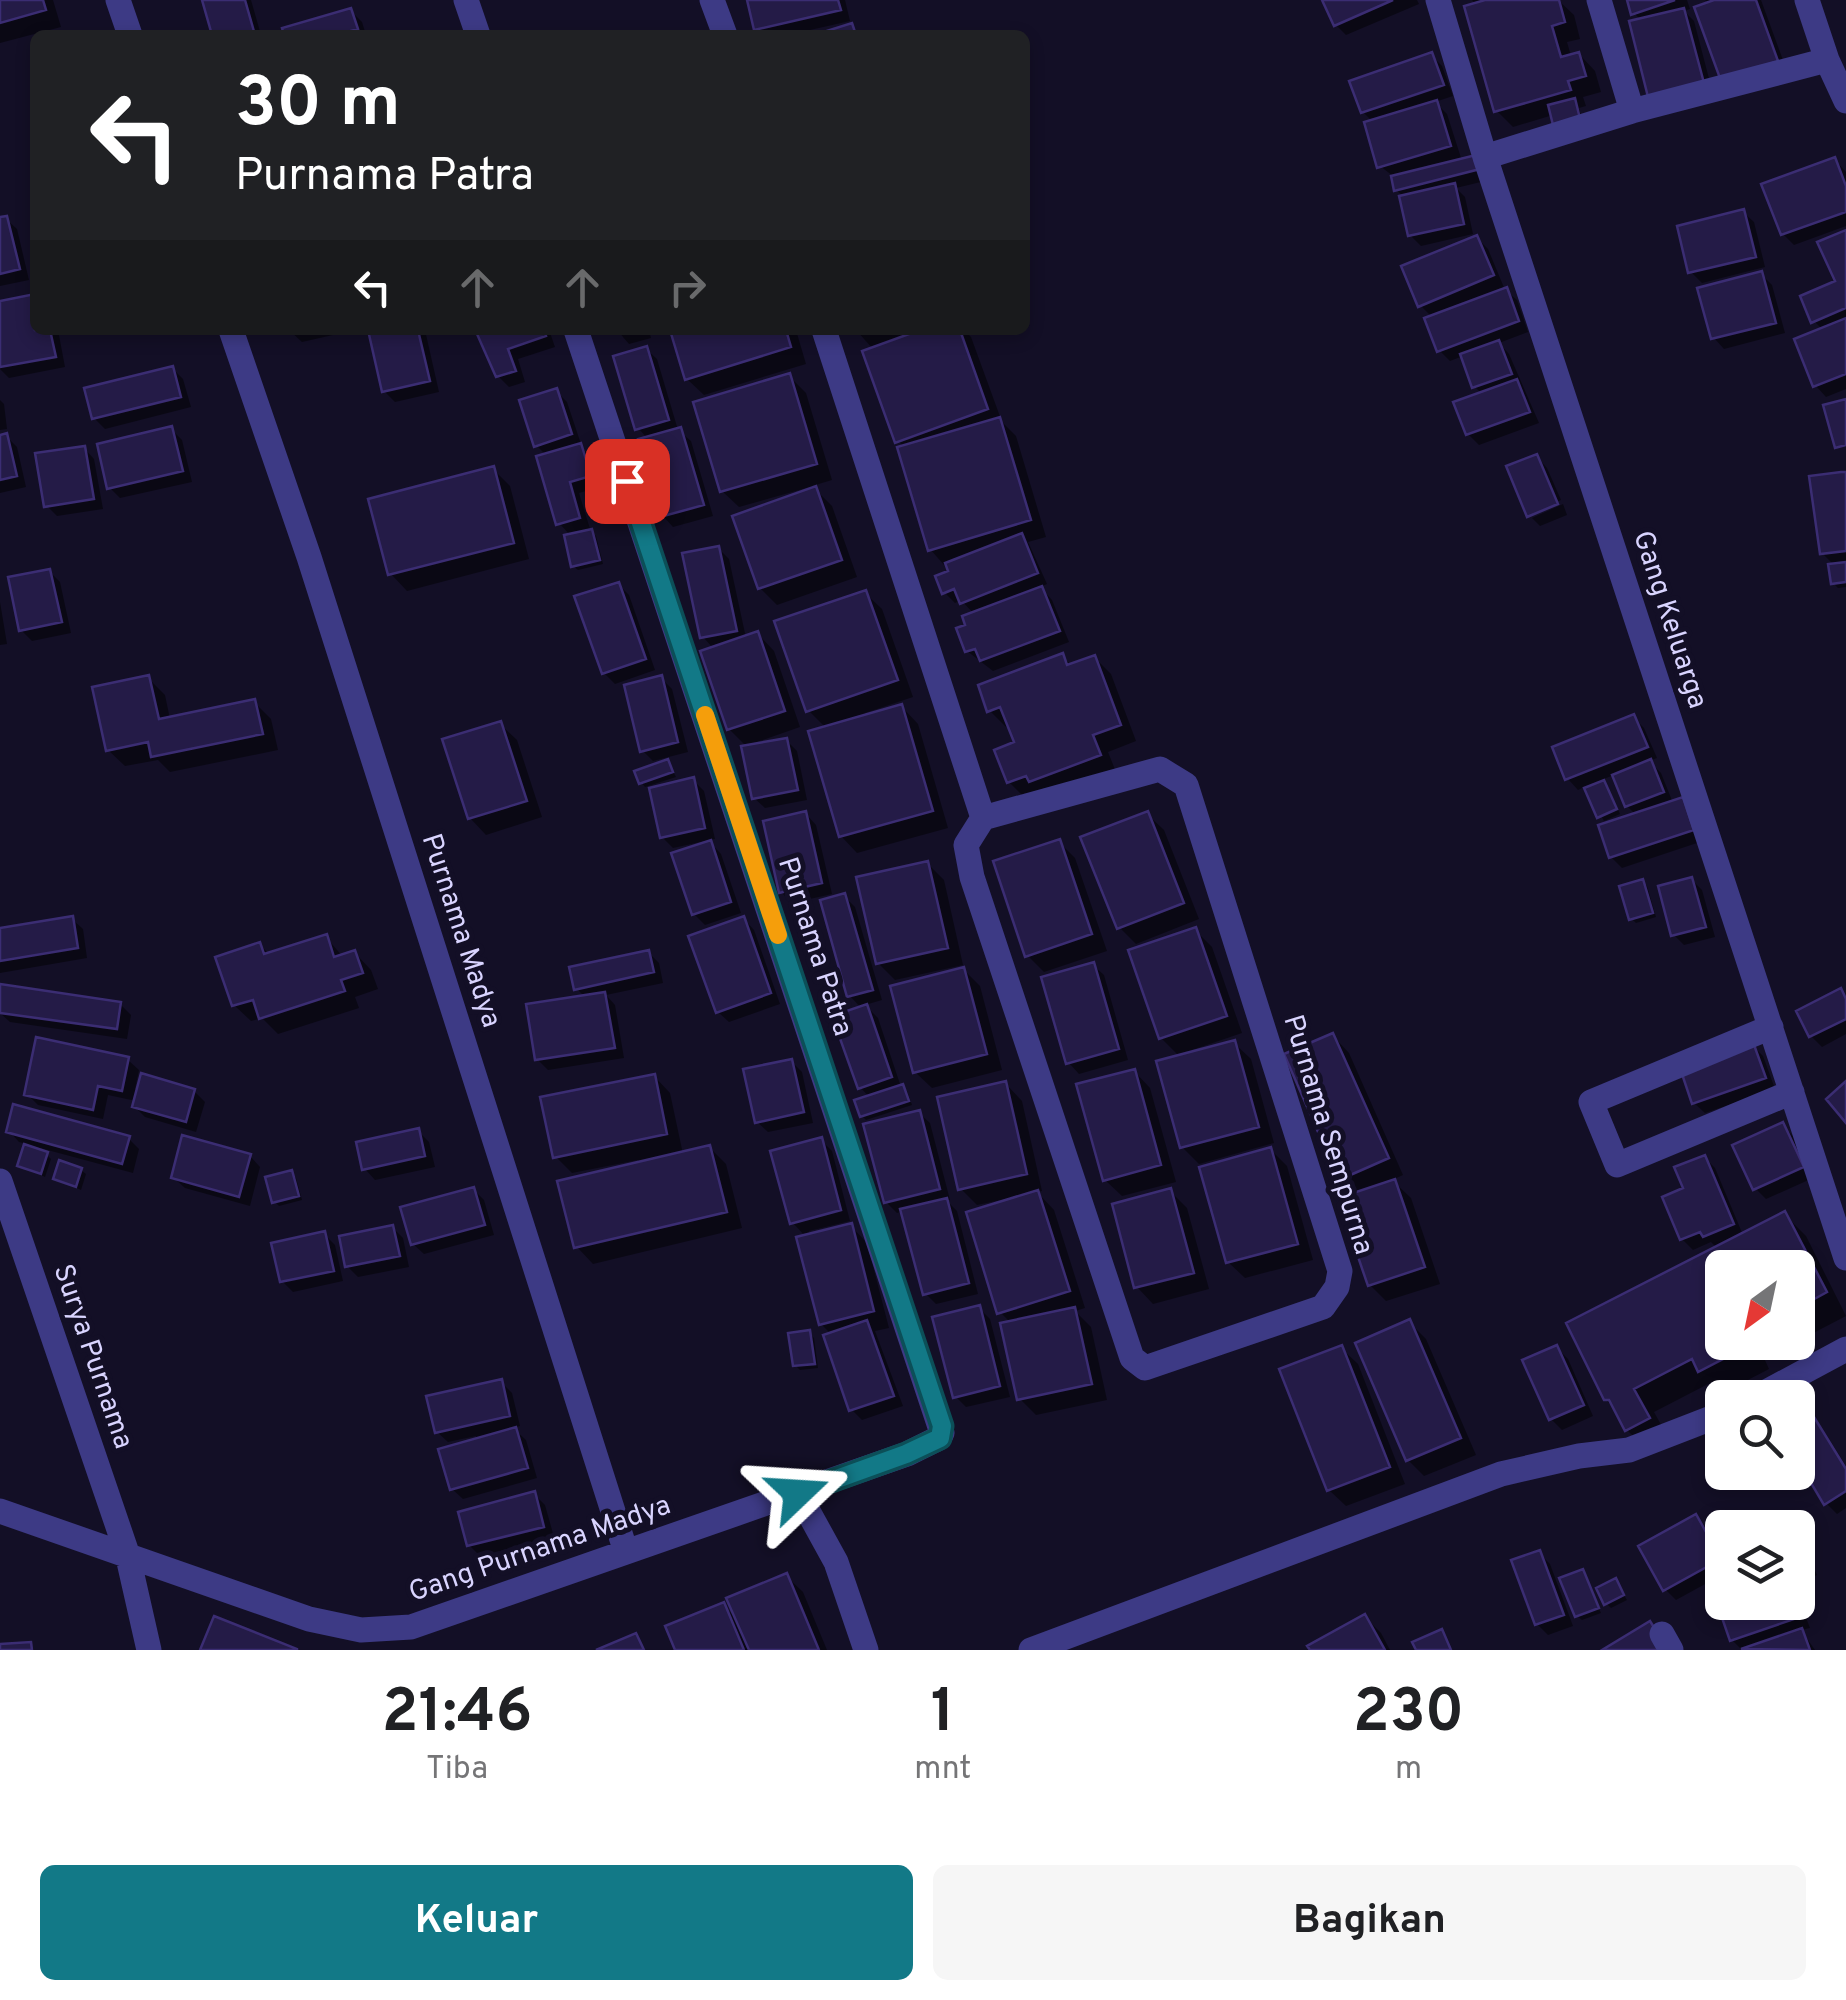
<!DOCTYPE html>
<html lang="id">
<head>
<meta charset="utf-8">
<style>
  body { margin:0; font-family:Overpass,sans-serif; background:#f6f6f6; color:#202124; height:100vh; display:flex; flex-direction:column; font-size:38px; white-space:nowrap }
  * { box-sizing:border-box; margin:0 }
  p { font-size:32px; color:#757577 }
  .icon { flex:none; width:55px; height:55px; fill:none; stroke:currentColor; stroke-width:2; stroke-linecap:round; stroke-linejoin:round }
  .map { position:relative; height:1650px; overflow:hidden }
  .sheet { display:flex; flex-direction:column; background:#fff; flex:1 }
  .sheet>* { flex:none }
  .hud { position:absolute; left:30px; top:30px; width:1000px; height:305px; border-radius:15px; box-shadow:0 5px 15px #0003; background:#202124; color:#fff; overflow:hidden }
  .needle { width:65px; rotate:213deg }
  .tools { position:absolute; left:1705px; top:1250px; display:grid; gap:20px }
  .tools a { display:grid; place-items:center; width:110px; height:110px; border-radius:15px; background:#fff; box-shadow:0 5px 15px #0003; font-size:50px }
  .pin { position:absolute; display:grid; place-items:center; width:85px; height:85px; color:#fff; margin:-42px; border-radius:20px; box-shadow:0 5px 15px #0006 }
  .me { position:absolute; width:110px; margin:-55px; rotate:70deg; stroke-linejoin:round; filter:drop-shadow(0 0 8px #0008) }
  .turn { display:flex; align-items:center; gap:35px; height:210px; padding:0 40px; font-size:45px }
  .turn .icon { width:130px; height:130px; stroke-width:2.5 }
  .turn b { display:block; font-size:70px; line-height:85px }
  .lanes { display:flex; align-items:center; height:95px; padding:0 40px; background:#0003; justify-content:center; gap:50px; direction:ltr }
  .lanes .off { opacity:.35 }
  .eta { display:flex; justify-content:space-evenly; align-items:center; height:170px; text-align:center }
  .eta b { font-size:60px; font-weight:700; line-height:70px }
  .cta { display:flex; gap:20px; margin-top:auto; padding:20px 40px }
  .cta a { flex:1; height:115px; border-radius:15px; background:#127987; color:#fff; font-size:40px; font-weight:700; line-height:115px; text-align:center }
  .cta a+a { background:#f6f6f6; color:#202124 }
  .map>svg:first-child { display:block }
</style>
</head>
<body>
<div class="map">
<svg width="1846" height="1650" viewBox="0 0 1846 1650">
  <rect width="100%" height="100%" fill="#130f26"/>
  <path fill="#0007" d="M0 0H53L61 27 0 43Z
    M205 0H251L261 35H215Z
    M750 0H845L850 21 788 35H763L757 29Z
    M1325 0H1417L1419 4 1346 35 1336 25Z
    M1472 0H1558L1574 15 1580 39 1567 42 1571 56 1579 54 1595 71 1601 92 1583 97 1586 106 1579 108 1582 120 1553 115 1513 127 1496 110 1477 5Z
    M1629 0H1687L1690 9 1684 11 1694 21 1713 94 1634 13Z
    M1705 0H1761L1787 71 1709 4Z
    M351 11 362 22 366 35H286Z
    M1431 55 1442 66 1453 96 1435 102 1447 114 1462 161 1475 158 1489 180 1456 188 1465 197 1473 234 1421 246 1410 235 1402 195 1396 190 1393 176 1380 166 1373 122 1363 112Z
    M1835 160 1846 172V226L1794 245 1783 234Z
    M1743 212 1754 222 1765 267 1702 283 1691 272Z
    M6 219 17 229 29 280 0 286V220Z
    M1846 232V389L1826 397 1816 386 1823 330 1814 321 1838 282Z
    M1477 238 1488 249 1505 290 1517 300 1528 332 1499 343 1509 354 1539 423 1479 445 1468 434 1482 394 1474 386 1463 356 1450 361 1439 350 1432 317 1420 305Z
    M1761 274 1772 285 1785 333 1724 349 1714 338Z
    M35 296V330H58L65 367 9 378 0 369V303Z
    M289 330H355L302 342Z
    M371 330H425L439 392 395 402 384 391Z
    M498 330H549L555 347 518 359 525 382 509 387 498 376Z
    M617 330H649L651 338 629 344Z
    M672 330H796L806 364 704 395 687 379Z
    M856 330H964L971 337 1002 422 1016 436 1046 537 1028 542 1047 584 1040 587 1052 600 1069 642 993 671 967 651 969 626 974 614 961 600 955 603 944 592 951 573 930 549 904 447 898 441 873 349Z
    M646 349 657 359 678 430 691 441 713 516 673 527 663 516 648 439 638 428Z
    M172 368 183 379 191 407 105 429 94 418Z
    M789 376 806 393 832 480 812 486 832 506 857 577 777 605 760 588 812 491 810 487 739 507 722 491Z
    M556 391 567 402 581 444H578L591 457 600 487 579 493 591 532 596 536 603 564 578 570 573 566 571 536 559 523 547 456 536 445Z
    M0 400 4 404 7 429 0 430Z
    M171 429 182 440 192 482 120 498 109 487Z
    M6 436 17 447 26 487 0 493V437Z
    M84 448 94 459 103 509 57 516 47 506Z
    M1537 457 1547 468 1561 500 1531 513V517L1530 516Z
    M493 469 510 486 529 559 407 591 391 574Z
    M1846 474V587L1838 588 1833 583 1835 566 1822 553Z
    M1563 504 1567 515 1540 526 1532 518Z
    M718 548 729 559 746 638 758 634 774 651 800 727 751 744V747L786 740 797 751 807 800 765 808 754 798 748 748 729 729 714 649 703 637Z
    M49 571 60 582 71 633 32 641 21 630Z
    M618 584 629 595 655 670 615 684 604 673Z
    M865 593 882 609 913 697 865 713 866 717 902 707 918 724 948 828 857 853 841 836 826 728 808 710Z
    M0 602 7 644 0 645Z
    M1062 656 1072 666 1094 657 1111 674 1136 741 1108 752 1116 772 1026 799 1009 782 1017 744 1010 726 1006 727 990 711Z
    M148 678 165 695 170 719 254 702 271 719 278 750 170 772 158 760 125 766 108 750Z
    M661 678 672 689 688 752 653 761 642 750Z
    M1633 717 1644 728 1657 758 1649 761 1661 773 1673 803 1703 841 1622 868 1611 857 1636 815 1627 806 1614 775 1601 780 1608 787 1620 814 1604 821 1586 786 1578 790 1568 779 1555 748Z
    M500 724 517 740 542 817 486 835 470 818Z
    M668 762 676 777 645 787 641 782Z
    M693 780 704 791 715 839 708 840 721 854 741 913 705 925 694 914 705 841 673 848 662 837Z
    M806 814 816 825 832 894 792 903 781 892Z
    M1147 814 1164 830 1199 919 1136 944 1119 927Z
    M1059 842 1075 858 1107 951 1044 972 1027 955Z
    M927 863 944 880 963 965 895 980 878 963Z
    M1691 879 1702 890 1715 937 1684 945 1674 935Z
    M1643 882 1647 886 1656 917 1636 923 1631 918Z
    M844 896 855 907 882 1000 865 1005 878 1018 901 1087 907 1091 912 1105 866 1120 862 1116 870 1098 860 1087 862 1009 850 996Z
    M72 919 83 929 87 958 0 973V931Z
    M744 919 754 930 780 1004 729 1022 718 1012Z
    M1195 930 1212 947 1242 1033 1192 1050 1193 1054 1234 1043 1251 1059 1274 1143 1199 1164 1182 1147 1180 1057 1161 1038Z
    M326 937 343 957 355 953 371 970 378 989 355 997 359 1008 278 1034 262 1018 251 1021 234 1005 260 945 270 955Z
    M648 952 659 963 663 983 606 995 615 1005 624 1058 548 1070 537 1059 585 997 576 988Z
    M1093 965 1104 975 1128 1060 1079 1074 1069 1063Z
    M964 970 980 986 1002 1070 932 1088 915 1072Z
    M1840 991 1846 997V1034L1822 1047 1811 1036 1799 1012Z
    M0 1001 120 1004 131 1015 127 1039 10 1022 0 1013Z
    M1333 1036 1349 1053 1403 1175 1392 1180 1411 1198 1440 1284 1386 1301 1370 1285 1356 1194 1341 1179Z
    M1752 1045 1763 1056 1775 1089 1705 1113 1694 1103Z
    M128 1060 139 1070 135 1089 194 1091 205 1102 196 1132 145 1117 134 1106 136 1101 108 1095 103 1119 38 1105 27 1094Z
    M791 1061 802 1072 813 1123 768 1132 757 1122Z
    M1134 1071 1150 1088 1176 1182 1122 1196 1105 1180Z
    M654 1076 670 1093 683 1154 709 1147 726 1164 742 1228 593 1264 577 1247 639 1164 638 1160 572 1173 556 1157Z
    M1006 1084 1022 1101 1042 1191 1037 1192 1054 1210 1085 1308 1075 1311 1091 1327 1107 1400 1036 1415 1019 1398 1011 1323 1000 1312 1006 1199 977 1205 960 1188Z
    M919 1113 930 1123 950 1200H946L957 1211 978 1294 936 1304 925 1293 904 1211 897 1213 886 1202Z
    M1782 1125 1793 1136 1813 1178 1766 1199 1755 1188Z
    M9 1131 128 1138 139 1149 133 1173 40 1148 51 1159 45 1177 20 1165 27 1144 19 1142Z
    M418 1131 429 1142 435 1167 375 1180 365 1169Z
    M821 1140 832 1151 850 1221 809 1231 811 1236 851 1226 867 1243 889 1328 875 1331 903 1406 862 1420 851 1409 832 1335 821 1324 806 1237 792 1222Z
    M1271 1150 1287 1166 1313 1260 1245 1278 1228 1262Z
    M250 1156 260 1167 250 1206 185 1188 174 1178Z
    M1704 1157 1715 1168 1743 1235 1784 1214 1806 1236 1846 1316 1798 1341V1268H1722V1342H1794L1764 1358 1769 1369 1723 1393 1712 1382 1654 1412 1670 1441 1649 1452 1627 1430 1616 1410 1607 1401 1569 1324 1717 1248 1711 1242 1693 1250 1682 1239 1686 1189Z
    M81 1170 86 1174 81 1190 55 1178Z
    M291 1173 296 1178 302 1200 279 1206 275 1202Z
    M473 1189 484 1200 494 1235 424 1254 413 1244Z
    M1170 1191 1187 1208 1209 1289 1153 1304 1137 1287Z
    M393 1228 403 1238 409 1267 358 1277 347 1266Z
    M324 1234 335 1245 343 1281 293 1292 282 1281Z
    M979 1308 990 1319 1010 1397 966 1407 955 1396Z
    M1409 1322 1426 1339 1476 1455 1424 1476 1408 1460Z
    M809 1333 814 1338 818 1368 800 1370 795 1365Z
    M1341 1348 1358 1364 1405 1484 1346 1506 1329 1490Z
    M1557 1348 1568 1359 1593 1416 1562 1430 1551 1419Z
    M501 1382 512 1393 520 1426 513 1428 526 1440 537 1478 463 1499 452 1489 477 1440 476 1436 448 1442 437 1432Z
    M1805 1407 1816 1418 1846 1466V1508L1837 1514 1826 1503 1798 1457V1412Z
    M534 1494 545 1505 554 1537 480 1556 469 1545Z
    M1696 1517 1706 1528 1722 1557V1588L1718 1577 1676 1600 1665 1589Z
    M1798 1545 1808 1556 1817 1575 1798 1583Z
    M1539 1553 1550 1564 1573 1626 1548 1635 1537 1624Z
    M1582 1572 1601 1613 1582 1620 1577 1616Z
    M786 1576 803 1592 827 1650H678L723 1605 738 1620Z
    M1615 1581 1627 1600 1611 1608 1606 1603Z
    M1798 1597 1810 1628 1801 1630 1815 1650H1742L1732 1640 1736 1606 1732 1602H1798Z
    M1365 1617 1381 1633 1390 1650H1312Z"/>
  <path fill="#241b47" stroke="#3b2d73" stroke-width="2.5" d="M0 0H43L46 10 0 23Z
    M202 0H245L255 35H212Z
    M747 0H838L841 10 754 30Z
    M1322 0H1393L1334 26Z
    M1485 0H1559L1565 22 1552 26 1561 57 1579 52 1586 76 1568 81 1571 90 1494 112 1464 6Z
    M1627 0H1675L1631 15Z
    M1714 0H1756L1778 61 1721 81 1694 7Z
    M351 8 358 29 336 35H284L282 28Z
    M1684 8 1704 83 1648 97 1629 21Z
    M852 23 856 35H814Z
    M1432 52 1444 85 1361 113 1349 81Z
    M1575 98 1581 123 1554 129 1548 105Z
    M1437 100 1451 146 1377 168 1364 122Z
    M1476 155 1480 169 1394 191 1391 176Z
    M1835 157 1846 186V212L1781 235 1761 184Z
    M1455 183 1464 224 1408 236 1399 196Z
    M1744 209 1756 257 1688 273 1677 226Z
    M7 216 20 269 0 274V217Z
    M1846 230V308L1811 323 1800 296 1835 281 1817 242Z
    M1477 235 1494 275 1418 307 1401 266Z
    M1762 271 1776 323 1711 339 1697 288Z
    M1507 287 1519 321 1437 352 1424 318Z
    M35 294V330H50L56 357 0 367V301Z
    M1846 318V374L1813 387 1794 339Z
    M368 330H418L430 381 382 392Z
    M488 330H544L546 336 508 349 516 371 496 377 477 334Z
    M670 330H786L791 347 685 380Z
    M920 330H960L988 409 895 443 862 351Z
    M1499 340 1512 374 1472 388 1460 354Z
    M647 346 669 420 635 430 613 356Z
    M173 366 181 397 92 419 84 388Z
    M790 373 817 464 720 492 693 402Z
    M1517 379 1530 412 1466 435 1453 402Z
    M557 388 572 434 534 447 519 400Z
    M1846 399V445L1835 448 1823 405Z
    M1000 417 1031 520 928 551 897 447Z
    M172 426 183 471 107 489 97 444Z
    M681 427 704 505 660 517 638 439Z
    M7 433 17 476 0 480V435Z
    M581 443 591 476 570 482 580 518 556 525 536 456Z
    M85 446 94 499 44 507 35 453Z
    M1537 454 1558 504 1527 517 1506 466Z
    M494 466 514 543 388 575 368 499Z
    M1841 472H1846V551L1820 554 1809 476Z
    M816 486 842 560 758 589 732 516Z
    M592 529 600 560 571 567 564 535Z
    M1022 533 1038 573 960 604 954 589 942 594 935 576 948 571 945 563Z
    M719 546 737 631 700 638 682 553Z
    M1846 562V582L1831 584 1828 564Z
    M50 569 62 622 19 631 8 577Z
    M619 582 646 659 602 674 574 596Z
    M1042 586 1060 631 980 661 975 649 965 652 956 628 965 625 962 616Z
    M866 590 898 680 806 712 774 621Z
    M758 631 785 711 727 730 700 651Z
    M1063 653 1067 665 1095 655 1121 725 1093 735 1101 755 1029 782 1026 776 1007 783 994 750 1014 742 1000 707 987 712 978 685Z
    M149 675 159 719 255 699 263 734 151 757 148 742 106 751 92 687Z
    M662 675 678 742 640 752 624 685Z
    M902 704 933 811 839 837 808 731Z
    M1634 714 1648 747 1565 780 1552 747Z
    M501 721 527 801 468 819 442 739Z
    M787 738 798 790 752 799 741 746Z
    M668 759 673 772 639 784 634 771Z
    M1651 759 1664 792 1625 807 1612 775Z
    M694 777 705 828 660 838 649 788Z
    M1604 780 1617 809 1597 818 1584 788Z
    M1683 797 1694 830 1609 858 1598 825Z
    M806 811 822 883 779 893 763 821Z
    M1148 811 1184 903 1117 929 1080 837Z
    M1060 839 1092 934 1025 957 993 861Z
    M711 840 731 902 692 915 671 853Z
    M928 861 948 948 876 964 856 877Z
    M1692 877 1706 927 1671 936 1658 886Z
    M1643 879 1653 913 1629 920 1619 886Z
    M845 893 873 990 847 997 820 900Z
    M73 916 78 948 0 961V928Z
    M744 916 771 993 716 1013 688 936Z
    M1196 927 1227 1016 1159 1039 1128 950Z
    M327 934 334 957 355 950 363 973 341 980 345 991 259 1019 253 1000 232 1006 215 957 260 942 264 954Z
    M649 950 654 972 574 990 569 967Z
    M1094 962 1119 1049 1066 1064 1041 977Z
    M964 967 987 1054 913 1073 890 986Z
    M0 984 121 1002 117 1029 0 1013Z
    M1841 988 1846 999V1019L1809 1037 1796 1011Z
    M605 992 615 1048 535 1060 526 1004Z
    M867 1004 892 1077 858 1089 832 1016Z
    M1333 1033 1389 1158 1339 1180 1284 1054Z
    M36 1037 129 1057 122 1091 98 1086 93 1110 24 1095Z
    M1235 1040 1259 1127 1180 1148 1156 1061Z
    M1753 1042 1766 1078 1692 1104 1680 1068Z
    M792 1059 804 1112 755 1123 743 1069Z
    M1135 1069 1161 1165 1103 1181 1076 1084Z
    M141 1073 195 1089 186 1122 132 1107Z
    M655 1074 667 1134 553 1158 540 1097Z
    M1006 1081 1027 1174 958 1190 937 1097Z
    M1846 1081V1123L1826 1099Z
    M903 1084 909 1101 860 1117 854 1100Z
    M13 1104 130 1136 122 1164 6 1132Z
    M920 1110 940 1189 884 1203 863 1124Z
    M1783 1122 1804 1167 1753 1190 1732 1145Z
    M419 1128 425 1156 362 1170 356 1142Z
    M182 1135 251 1154 239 1197 171 1178Z
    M822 1137 841 1210 790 1224 770 1151Z
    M24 1144 48 1152 41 1174 17 1166Z
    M710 1145 727 1212 574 1248 557 1181Z
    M1271 1147 1298 1244 1226 1263 1199 1167Z
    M1705 1155 1734 1224 1703 1237 1700 1232 1680 1240 1662 1197 1683 1188 1674 1167Z
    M59 1160 82 1168 76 1187 53 1179Z
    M292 1170 299 1196 272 1203 265 1177Z
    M1395 1179 1425 1267 1368 1286 1338 1198Z
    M474 1187 485 1225 411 1245 400 1207Z
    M1171 1188 1194 1273 1134 1288 1112 1204Z
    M1038 1190 1070 1291 997 1314 966 1212Z
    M947 1198 969 1283 923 1295 900 1209Z
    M1785 1211 1827 1292 1798 1308V1268H1722V1342H1747L1748 1346 1698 1372 1692 1359 1634 1389 1650 1418 1625 1431 1609 1400H1604L1566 1323Z
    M852 1223 874 1311 819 1325 796 1237Z
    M393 1225 400 1256 345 1267 339 1236Z
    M325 1231 334 1271 280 1282 271 1243Z
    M980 1305 1000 1386 953 1398 932 1317Z
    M1075 1307 1092 1384 1017 1400 1000 1323Z
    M1410 1319 1461 1438 1406 1461 1355 1343Z
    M867 1320 894 1396 849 1411 823 1335Z
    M810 1330 815 1364 793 1366 788 1333Z
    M1342 1345 1390 1467 1327 1491 1279 1369Z
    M1557 1345 1584 1405 1549 1420 1522 1360Z
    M502 1379 510 1416 435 1433 426 1396Z
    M1806 1404 1846 1469V1491L1824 1505 1798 1461V1409Z
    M516 1427 528 1468 450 1490 438 1449Z
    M535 1491 544 1527 467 1546 458 1512Z
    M1696 1514 1721 1559 1663 1591 1638 1546Z
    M1540 1550 1564 1615 1535 1625 1511 1560Z
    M1583 1569 1599 1608 1575 1617 1559 1578Z
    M787 1573 819 1650H749L726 1598Z
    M1616 1578 1624 1595 1604 1605 1596 1588Z
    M724 1602 744 1650H675L665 1626Z
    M1739 1602H1796L1800 1617 1730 1641 1719 1609Z
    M1365 1614 1385 1650H1310L1307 1646Z
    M214 1616 297 1649V1650H200Z
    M1650 1621 1668 1650H1602Z
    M1802 1628 1810 1650 1741 1649Z
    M1442 1629 1451 1650H1416L1412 1642Z
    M636 1633 644 1650H596Z
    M31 1642 32 1650H0V1644Z"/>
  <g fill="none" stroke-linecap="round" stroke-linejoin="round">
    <path stroke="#3d3a85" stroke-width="25" d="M118 0 130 35
      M466 0 478 35
      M712 0 725 35
      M1438 0 1485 157 1846 1258
      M1599 0 1632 111
      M1807 0 1827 60 1846 101
      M1485 157 1632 111 1827 60
      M231 330 309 557 626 1552
      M824 330 983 818
      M1160 769 1186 785 1340 1271 1337 1287 1323 1307 1145 1368 1132 1358 972 877 966 845 983 818Z
      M1771 1027 1591 1102 1617 1165 1792 1092
      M0 1181 127 1553 149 1650
      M1755 1398 1846 1349
      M798 1493 836 1562 866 1650
      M0 1511 309 1619 361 1630 411 1627 907 1454 939 1438 942 1433 576 330
      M1662 1634 1671 1650
      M1031 1650 1501 1474 1579 1456 1629 1450 1722 1414"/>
  </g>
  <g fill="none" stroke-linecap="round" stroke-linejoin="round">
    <defs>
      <path id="route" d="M627 481 942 1426 940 1438 906 1454 798 1493"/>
    </defs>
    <use href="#route" stroke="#0c4f58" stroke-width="25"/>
    <use href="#route" stroke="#127987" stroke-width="18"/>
    <path stroke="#f59e0b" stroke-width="18" d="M705 715 778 935"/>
  </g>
  <g text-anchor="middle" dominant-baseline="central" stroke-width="10" stroke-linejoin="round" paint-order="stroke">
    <g font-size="28" fill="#d9d4ff" stroke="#130f26">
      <text transform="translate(1669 620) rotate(72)">Gang Keluarga</text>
      <text transform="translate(460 931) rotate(72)">Purnama Madya</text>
      <text transform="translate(814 947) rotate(72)">Purnama Patra</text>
      <text transform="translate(1327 1135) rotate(73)">Purnama Sempurna</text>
      <text transform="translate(92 1357) rotate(71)">Surya Purnama</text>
      <text transform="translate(540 1550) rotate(-19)">Gang Purnama Madya</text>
    </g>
  </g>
</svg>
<div class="tools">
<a><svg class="needle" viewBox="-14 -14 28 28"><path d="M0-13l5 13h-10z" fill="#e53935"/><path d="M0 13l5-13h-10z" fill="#757577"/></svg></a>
<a><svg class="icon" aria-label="search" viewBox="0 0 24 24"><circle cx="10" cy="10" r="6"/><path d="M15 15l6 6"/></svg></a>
<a><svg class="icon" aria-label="layers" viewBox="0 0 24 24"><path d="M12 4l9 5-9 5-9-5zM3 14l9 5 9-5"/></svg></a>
</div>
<div class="pin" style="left:627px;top:481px;background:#d93025"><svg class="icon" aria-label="arrive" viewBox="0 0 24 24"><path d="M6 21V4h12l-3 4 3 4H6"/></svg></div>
<svg class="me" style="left:798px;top:1493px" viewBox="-20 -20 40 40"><path d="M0-17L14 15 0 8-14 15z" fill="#127987" stroke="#fff" stroke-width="4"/></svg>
<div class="hud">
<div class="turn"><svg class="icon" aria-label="left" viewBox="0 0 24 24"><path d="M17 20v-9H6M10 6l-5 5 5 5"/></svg><div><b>30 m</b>Purnama Patra</div></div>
<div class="lanes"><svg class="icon" aria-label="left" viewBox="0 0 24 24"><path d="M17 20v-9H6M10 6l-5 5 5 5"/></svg><svg class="icon off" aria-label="ahead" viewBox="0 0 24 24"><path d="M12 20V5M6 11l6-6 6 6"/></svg><svg class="icon off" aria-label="ahead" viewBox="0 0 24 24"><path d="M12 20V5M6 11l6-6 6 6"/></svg><svg class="icon off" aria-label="right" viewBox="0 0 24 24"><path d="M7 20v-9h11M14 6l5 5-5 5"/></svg></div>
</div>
</div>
<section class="sheet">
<div class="eta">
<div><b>21:46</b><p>Tiba</p></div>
<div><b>1</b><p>mnt</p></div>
<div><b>230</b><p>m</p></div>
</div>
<div class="cta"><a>Keluar</a><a>Bagikan</a></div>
</section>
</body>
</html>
